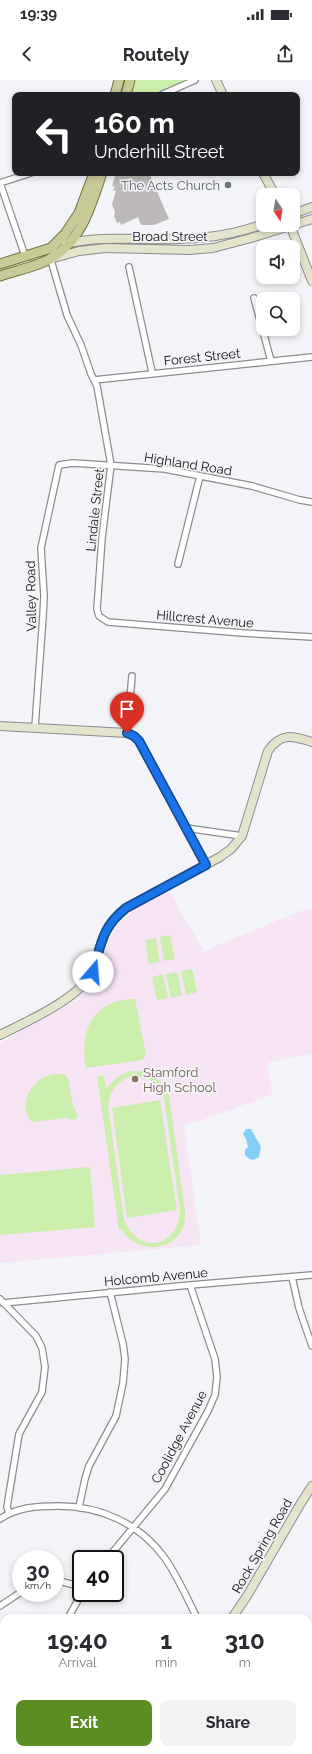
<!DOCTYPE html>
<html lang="en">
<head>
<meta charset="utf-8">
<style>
  body { margin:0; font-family:Raleway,sans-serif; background:#f2f2f3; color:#2b2b33; height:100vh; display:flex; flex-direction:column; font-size:15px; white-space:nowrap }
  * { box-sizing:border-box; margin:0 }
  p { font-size:13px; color:#7c7c81 }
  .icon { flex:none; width:22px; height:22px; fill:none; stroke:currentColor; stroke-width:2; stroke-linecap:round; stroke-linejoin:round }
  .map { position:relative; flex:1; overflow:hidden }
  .panel { position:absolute; left:0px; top:1534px; width:312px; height:140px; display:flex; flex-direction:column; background:#fff; border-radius:12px 12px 0 0; box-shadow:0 2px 6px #0003 }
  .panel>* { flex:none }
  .top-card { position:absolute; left:12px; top:12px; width:288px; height:84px; border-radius:8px; box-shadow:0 2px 6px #0003; background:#202124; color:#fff; overflow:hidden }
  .needle { width:26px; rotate:168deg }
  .fabs { position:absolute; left:256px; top:108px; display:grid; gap:8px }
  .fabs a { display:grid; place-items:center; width:44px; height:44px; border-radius:8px; background:#fff; box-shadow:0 2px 6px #0003; font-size:20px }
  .speed { position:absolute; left:12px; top:1470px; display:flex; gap:8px; font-size:20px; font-weight:700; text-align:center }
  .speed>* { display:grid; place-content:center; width:52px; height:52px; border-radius:50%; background:#fff; box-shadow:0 2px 6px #0003; line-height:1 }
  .speed small { font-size:10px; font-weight:400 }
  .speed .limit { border:2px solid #111; border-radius:6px; background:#fff; color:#111 }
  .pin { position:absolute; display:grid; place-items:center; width:34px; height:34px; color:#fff; margin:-41px -17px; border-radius:50% 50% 50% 0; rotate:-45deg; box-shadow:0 0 4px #0007 }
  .pin .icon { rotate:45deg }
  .me { position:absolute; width:44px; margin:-22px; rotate:18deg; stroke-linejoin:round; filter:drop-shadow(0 0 3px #0008) }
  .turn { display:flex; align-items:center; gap:14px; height:84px; padding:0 16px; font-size:18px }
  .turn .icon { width:52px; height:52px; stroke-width:2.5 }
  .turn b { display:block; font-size:28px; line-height:34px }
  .eta { display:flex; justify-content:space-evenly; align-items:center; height:68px; text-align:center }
  .eta b { font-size:24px; font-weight:700; line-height:28px }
  .cta { display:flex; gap:8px; margin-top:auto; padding:8px 16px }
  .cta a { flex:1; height:46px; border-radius:8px; background:#5c8d22; color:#fff; font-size:16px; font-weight:700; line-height:46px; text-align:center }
  .cta a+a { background:#f2f2f3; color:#2b2b33 }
  .status { display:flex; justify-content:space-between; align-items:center; height:28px; padding:0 20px; background:#fff; direction:ltr }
  .status svg { height:11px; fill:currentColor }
  header { display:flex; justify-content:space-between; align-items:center; height:52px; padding:0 16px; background:#fff; font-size:18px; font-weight:700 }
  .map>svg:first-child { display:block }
</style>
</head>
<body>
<div class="status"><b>19:39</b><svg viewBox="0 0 49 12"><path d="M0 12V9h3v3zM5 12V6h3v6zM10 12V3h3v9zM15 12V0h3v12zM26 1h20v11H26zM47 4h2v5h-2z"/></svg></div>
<header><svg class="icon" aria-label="back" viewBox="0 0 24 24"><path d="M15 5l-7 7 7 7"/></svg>Routely<svg class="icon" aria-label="share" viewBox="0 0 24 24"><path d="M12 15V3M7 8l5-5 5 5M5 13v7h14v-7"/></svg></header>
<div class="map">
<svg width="312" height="1674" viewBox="0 0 312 1674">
  <rect width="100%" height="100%" fill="#f3f4f7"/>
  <path fill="#f7e4f5" d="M168 810 204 871 300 831 312 828V973L267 983 272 1015 184 1046 201 1165 0 1183V963L76 921 92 904 101 886 107 864 116 846 136 828Z"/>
  <path fill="#cbeead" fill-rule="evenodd" d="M136 0H186L156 15H131Z
    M170 855 175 879 164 881 160 857Z
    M156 858 160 882 149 884 145 860Z
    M192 889 197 912 186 915 181 891Z
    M177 892 182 915 171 918 166 894Z
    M163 894 168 918 157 920 152 897Z
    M135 919 146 974 143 980 86 988C79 951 93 919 135 919Z
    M130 991C151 991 160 996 169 1016L185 1131C185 1135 185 1140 184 1144 178 1166 154 1172 136 1163 131 1160 125 1156 123 1150H119L97 996H104L106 1009C113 1000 119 995 130 991ZM132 996C148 997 159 1002 164 1018L180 1131C178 1169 137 1175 124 1139L108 1025C110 1009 118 1001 132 996Z
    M54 994H64L68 998 73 1026 77 1033V1038L74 1040 66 1038 32 1042C16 1024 33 997 54 994Z
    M160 1020 177 1130 127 1138 112 1028Z
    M90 1087 95 1147 0 1155V1095Z"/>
  <path fill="#84cff6" d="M246 1049H251L261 1067 259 1077 253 1080 248 1078 245 1075V1070L248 1067 246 1059 243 1054Z"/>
  <path fill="#bcb9b8" d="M116 93H149L169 139 154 145H141L138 137 121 145 120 142 117 143 114 136 115 132 112 124 116 111 113 110 115 107 112 106Z"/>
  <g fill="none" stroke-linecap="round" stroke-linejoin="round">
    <defs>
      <path id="street" d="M161 15 195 0
        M25 176 0 103 31 93
        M50 177 67 235 81 265 91 294 97 306 111 385 102 458 97 529 99 536 108 542 243 553 312 557
        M129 187 152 292
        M254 218 271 281
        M94 300 312 277
        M178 484 200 396
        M35 647 43 536 44 516 41 468 59 385 73 383 165 389 252 406 300 420 312 422
        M127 653 132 596
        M186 748 242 756
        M292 1197 299 1228 312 1266
        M0 1219 36 1256 42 1268 45 1287 42 1312 19 1354 7 1427 9 1433
        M3 1223 190 1205 312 1195
        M79 1427 85 1399 89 1386 116 1336 123 1303 125 1279 123 1264 110 1212
        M0 1439C17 1427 38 1426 58 1426 100 1426 139 1443 164 1477 177 1495 187 1518 197 1538
        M107 1479 165 1409 208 1331 215 1315 217 1297 215 1279 190 1205
        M55 1500 75 1505 81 1509
        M0 1526 21 1512
        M68 1538 82 1513
        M308 1627 312 1626
        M116 1670 127 1674
        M229 1674 233 1670"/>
      <path id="secondary" d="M216 0 223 15
        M263 93 275 115
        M293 134 312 127
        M290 145 312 201
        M66 164C91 157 117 159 142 159 183 160 224 159 263 144
        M54 178 79 171 106 168 189 170 213 168 251 158 312 139
        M0 646 127 653 134 656 139 661 206 785
        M0 955C28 941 78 919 93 892 95 887 96 882 97 877 104 854 106 844 126 828L220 777 231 769 242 756 268 671C281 652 293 656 312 662
        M232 1538 247 1516 301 1423 312 1406
        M55 1674 63 1670"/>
      <path id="primary" d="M115 15 119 0
        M126 15 130 0
        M0 184 51 168 65 154 79 133 94 93
        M0 196C14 191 38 186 50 179 82 161 91 125 102 93"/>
    </defs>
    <use href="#street" stroke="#8c8d90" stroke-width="8"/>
    <use href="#secondary" stroke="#8c8d90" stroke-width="10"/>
    <use href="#primary" stroke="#70723c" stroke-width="11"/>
    <use href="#street" stroke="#fff" stroke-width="5.5"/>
    <use href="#secondary" stroke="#e3e4cb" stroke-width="8"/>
    <use href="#primary" stroke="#c8ca98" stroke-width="9"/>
  </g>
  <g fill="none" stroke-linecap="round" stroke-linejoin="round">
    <defs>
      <path id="route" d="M93 892C101 864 102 847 126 828L206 785 139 661 134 656 127 653"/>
    </defs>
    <use href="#route" stroke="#114b97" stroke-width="10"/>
    <use href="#route" stroke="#1a73e8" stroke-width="7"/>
  </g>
  <circle fill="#6b7280" stroke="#f3f4f7" stroke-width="1.5" cx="228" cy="105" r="4"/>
  <circle fill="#8d6e63" stroke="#f3f4f7" stroke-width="1.5" cx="135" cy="999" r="4"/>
  <g text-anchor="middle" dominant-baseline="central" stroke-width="3.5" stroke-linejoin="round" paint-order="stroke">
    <g font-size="13" fill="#5b616d" stroke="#f3f4f7" text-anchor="end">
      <text x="220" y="105">The Acts Church</text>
    </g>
    <g font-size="13" fill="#111112" stroke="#f3f4f7">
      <text x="170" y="156">Broad Street</text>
      <text transform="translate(202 277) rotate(-6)">Forest Street</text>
      <text transform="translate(188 384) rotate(9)">Highland Road</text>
      <text transform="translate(95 430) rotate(-84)">Lindale Street</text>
      <text transform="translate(31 516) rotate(-91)">Valley Road</text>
      <text transform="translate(205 539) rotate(5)">Hillcrest Avenue</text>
      <text transform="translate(156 1197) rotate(-5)">Holcomb Avenue</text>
      <text transform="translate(179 1357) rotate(-62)">Coolidge Avenue</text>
      <text transform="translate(262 1466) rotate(-60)">Rock Spring Road</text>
    </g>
    <g font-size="13" fill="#785e54" stroke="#f3f4f7" text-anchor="start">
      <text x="143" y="992">Stamford<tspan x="143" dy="15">High School</tspan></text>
    </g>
  </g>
</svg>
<div class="fabs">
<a><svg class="needle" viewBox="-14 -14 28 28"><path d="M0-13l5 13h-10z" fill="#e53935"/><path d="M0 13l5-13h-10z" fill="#7c7c81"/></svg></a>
<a><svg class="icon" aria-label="sound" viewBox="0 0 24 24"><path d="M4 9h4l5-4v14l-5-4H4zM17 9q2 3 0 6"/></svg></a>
<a><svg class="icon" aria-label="search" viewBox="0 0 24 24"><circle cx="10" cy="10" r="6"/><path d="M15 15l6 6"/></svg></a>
</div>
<div class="speed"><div>30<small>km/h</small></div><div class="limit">40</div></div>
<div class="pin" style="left:127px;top:653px;background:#d93025"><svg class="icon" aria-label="arrive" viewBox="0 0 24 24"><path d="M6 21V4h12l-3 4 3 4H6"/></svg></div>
<svg class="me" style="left:93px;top:892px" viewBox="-20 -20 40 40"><circle r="19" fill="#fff"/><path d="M0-13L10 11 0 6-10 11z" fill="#1a73e8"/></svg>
<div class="top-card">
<div class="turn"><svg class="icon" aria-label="left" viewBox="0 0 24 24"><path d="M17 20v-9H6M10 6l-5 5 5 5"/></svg><div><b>160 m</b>Underhill Street</div></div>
</div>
<section class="panel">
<div class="eta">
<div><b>19:40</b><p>Arrival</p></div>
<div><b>1</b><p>min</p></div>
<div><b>310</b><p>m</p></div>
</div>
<div class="cta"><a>Exit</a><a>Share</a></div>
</section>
</div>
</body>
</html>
